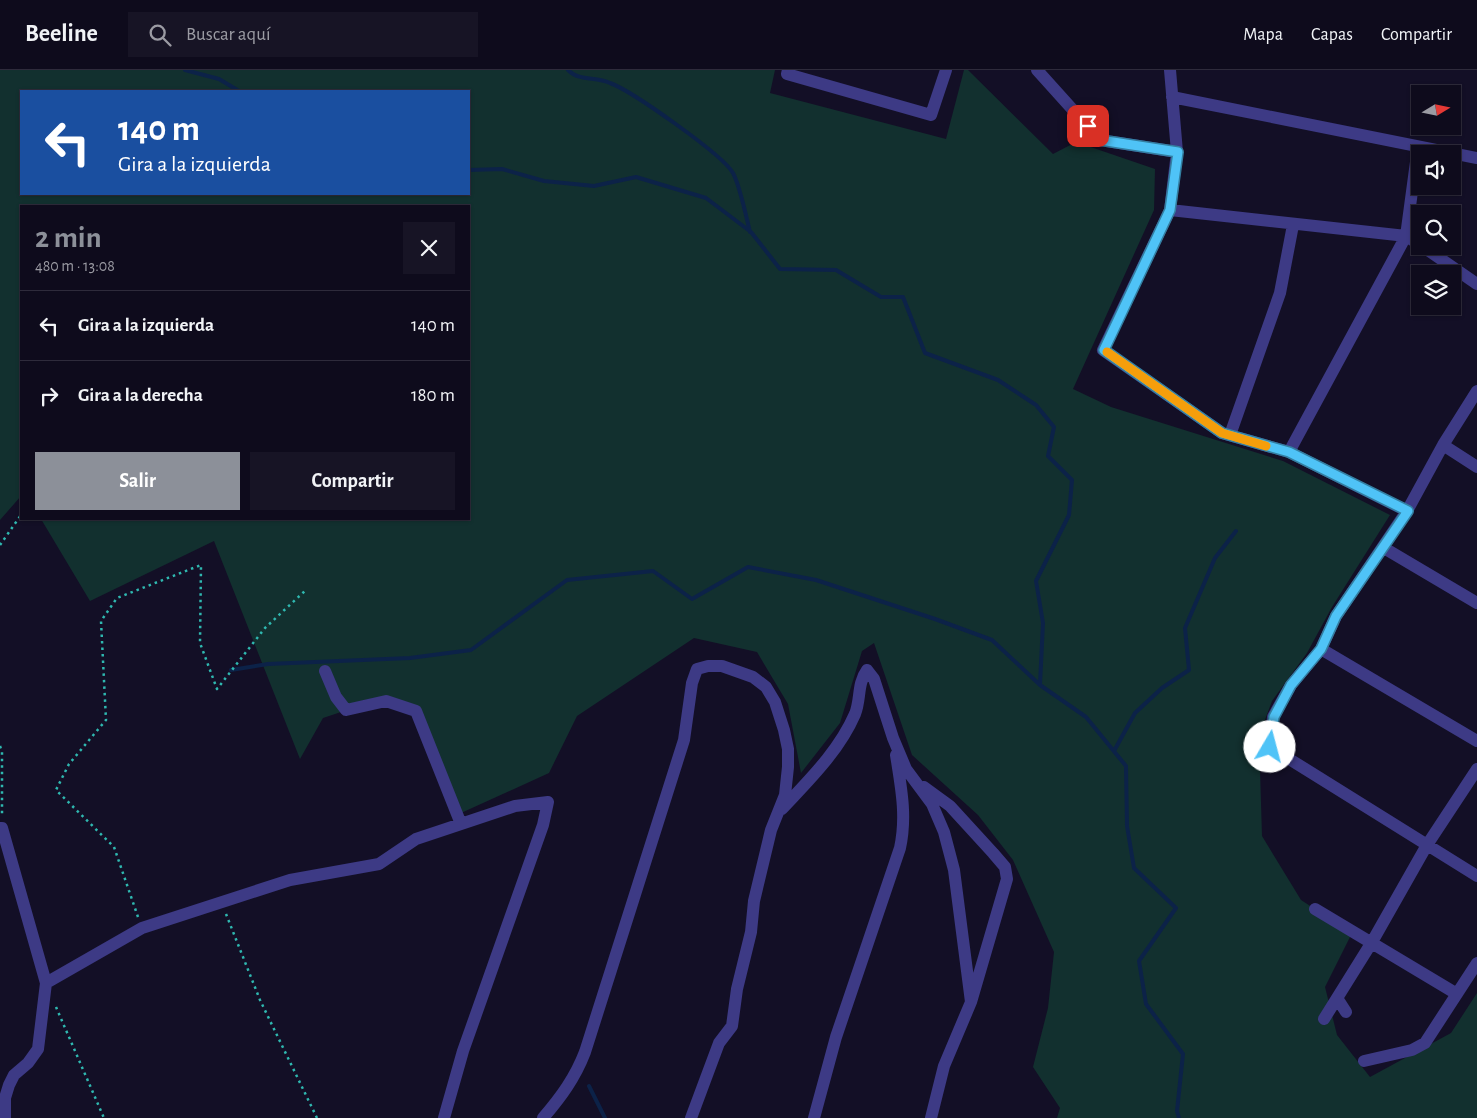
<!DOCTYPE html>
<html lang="es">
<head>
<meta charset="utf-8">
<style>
  body { margin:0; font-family:"Alegreya Sans",sans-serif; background:#171425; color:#f1f3f6; height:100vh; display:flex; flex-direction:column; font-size:19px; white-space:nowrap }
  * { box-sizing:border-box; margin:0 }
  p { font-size:16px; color:#9b9ba3 }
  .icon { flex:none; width:28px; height:28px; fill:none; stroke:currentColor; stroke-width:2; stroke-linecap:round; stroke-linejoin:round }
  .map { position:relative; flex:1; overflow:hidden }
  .sheet { position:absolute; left:20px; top:135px; width:450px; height:315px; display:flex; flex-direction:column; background:#0e0b1c; border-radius:0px; box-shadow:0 1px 4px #0004,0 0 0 1px #2e2b3b }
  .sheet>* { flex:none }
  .banner { position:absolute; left:20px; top:20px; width:450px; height:105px; border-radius:0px; box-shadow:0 1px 4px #0004,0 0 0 1px #2e2b3b; background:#1a4fa0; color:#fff; overflow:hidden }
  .needle { width:32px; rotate:80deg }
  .tools { position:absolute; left:1411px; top:15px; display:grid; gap:10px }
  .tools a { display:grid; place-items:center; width:50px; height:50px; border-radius:0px; background:#0e0b1c; box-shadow:0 1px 4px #0004,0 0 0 1px #2e2b3b; font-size:25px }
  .pin { position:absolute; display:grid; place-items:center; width:42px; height:42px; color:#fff; margin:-21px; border-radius:10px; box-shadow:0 2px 8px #0006 }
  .me { position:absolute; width:55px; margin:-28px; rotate:8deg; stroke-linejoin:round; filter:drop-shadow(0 0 4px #0008) }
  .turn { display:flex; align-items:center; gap:18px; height:105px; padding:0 15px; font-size:22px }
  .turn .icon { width:65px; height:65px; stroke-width:2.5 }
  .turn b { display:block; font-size:35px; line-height:42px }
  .round { display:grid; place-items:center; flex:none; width:52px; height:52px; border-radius:0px; background:#171425 }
  .head { display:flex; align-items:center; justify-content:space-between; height:85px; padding:0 15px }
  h1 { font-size:30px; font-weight:700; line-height:38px; color:#8c9099 }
  .primary-button { display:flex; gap:10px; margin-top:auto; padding:10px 15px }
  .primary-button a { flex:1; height:58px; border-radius:0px; background:#8c9099; color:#fff; font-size:20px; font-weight:700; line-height:58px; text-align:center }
  .primary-button a+a { background:#171425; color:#f1f3f6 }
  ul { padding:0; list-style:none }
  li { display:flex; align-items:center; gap:15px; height:70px; padding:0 15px; border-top:1px solid #2e2b3b }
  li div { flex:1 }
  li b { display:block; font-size:19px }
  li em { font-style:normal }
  header { display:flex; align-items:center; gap:30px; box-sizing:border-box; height:70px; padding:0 25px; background:#0e0b1c; border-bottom:1px solid #2e2b3b }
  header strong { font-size:24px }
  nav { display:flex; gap:28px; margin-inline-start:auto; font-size:18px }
  .search { width:350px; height:45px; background:#171425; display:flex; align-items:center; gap:12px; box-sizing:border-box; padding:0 18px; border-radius:0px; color:#9b9ba3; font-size:19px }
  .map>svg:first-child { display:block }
</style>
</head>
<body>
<header>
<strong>Beeline</strong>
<div class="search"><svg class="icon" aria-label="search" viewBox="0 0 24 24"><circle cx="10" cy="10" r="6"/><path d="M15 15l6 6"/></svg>Buscar aquí</div>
<nav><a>Mapa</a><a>Capas</a><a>Compartir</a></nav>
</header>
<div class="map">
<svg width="1477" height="1048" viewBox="0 0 1477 1048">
  <rect width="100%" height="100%" fill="#130f26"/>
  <path fill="#12302f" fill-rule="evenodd" d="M0 0H775L770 23 946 69 964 0H968L1053 84 1076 72 1155 99 1154 140 1073 319 1111 337 1283 391 1390 445 1332 537 1307 583 1272 631 1259 666 1262 766 1301 830 1352 863 1325 917 1337 965 1370 1007 1451 963 1477 923V1048H1057L1060 1038 1033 997 1048 938 1054 882 1013 790 978 745 912 685 874 573 862 581 840 653 801 703 788 634 757 582 694 568 577 646 549 703 461 743 417 645 374 631 323 648 300 689 214 471 90 531 41 449H469V136H21V426L0 450ZM21 21H469V124H21Z"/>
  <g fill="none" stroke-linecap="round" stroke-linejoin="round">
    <path stroke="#0c2248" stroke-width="4" d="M185 0 219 9 239 21
      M568 0C580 12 595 6 610 13 632 21 723 85 733 103 740 116 746 146 750 162
      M469 100 502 99 544 111 594 116 636 107 706 128 751 162 780 199 836 200 881 227H903L925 283 998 310 1036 335 1054 357 1048 386 1072 410 1069 445 1036 511 1043 553 1040 614
      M231 600 268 594 410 588 471 580 567 510 653 501 692 529 748 497 816 510 935 549 992 570 1040 615 1086 647 1126 696 1127 756 1134 798 1176 838 1139 891 1146 934 1183 984 1177 1041 1179 1048
      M1114 681 1135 643 1162 618 1189 600 1185 558 1215 488 1236 461
      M589 1016 605 1048"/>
    <path stroke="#2fb8b0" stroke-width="2.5" stroke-dasharray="2.5 4" stroke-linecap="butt" d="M0 475 21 445
      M0 676 2 682V747
      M226 844 260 930 317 1048
      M138 847 114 777 56 720 69 694 106 650 101 551 117 528 201 495 200 573 217 619 265 558 307 519
      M56 937 104 1048"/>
    <path stroke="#3d3a85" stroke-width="12" d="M788 0 787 4 931 45 946 0
      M1037 0 1100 70 1177 82
      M1170 0 1177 82 1170 140 1103 280 1222 363 1289 382 1407 441
      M1172 27 1477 88
      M1170 140 1406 166 1420 175
      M1422 176 1477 214
      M1477 321 1443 375 1407 441 1336 546 1321 579 1291 615 1273 647 1270 677 1477 806
      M1230 365 1280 223 1293 155
      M1443 375 1477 397
      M1289 382 1406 166 1418 77
      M1384 478 1477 533
      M1321 579 1477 671
      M325 601 336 627 346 640 386 631 416 641 461 754
      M924 717 950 736 993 783 1005 797 1007 809 971 932 944 996 931 1048
      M782 739C809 710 839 681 855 644 861 629 857 614 867 600L874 609 893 668 906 699 932 734 944 762 954 800 971 932
      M0 758H2L46 913 38 979 28 993 14 1005 9 1015 5 1028V1048
      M1315 839 1457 924
      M46 913 142 858 290 810 379 794 416 769 515 736 548 732 543 755 463 981 444 1048
      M1337 928 1346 942
      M1324 949 1372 872 1427 775 1477 699
      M1364 991 1412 980 1425 973 1477 893
      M543 1048C561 1027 575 1008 585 982L684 670 692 613 697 599 708 596H722L753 607 766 617 775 632 784 660 788 679V697L785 725 771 760 754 831 751 862 737 919 732 956 719 973 691 1048
      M814 1048 836 967 900 778C907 746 901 717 896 685"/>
  </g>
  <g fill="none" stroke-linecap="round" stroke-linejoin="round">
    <defs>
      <path id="route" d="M1088 56 1100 70 1178 82 1170 140 1104 280 1222 363 1289 382 1408 441 1336 546 1321 579 1291 615 1274 647 1270 677"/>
    </defs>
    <use href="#route" stroke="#337fa1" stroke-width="12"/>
    <use href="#route" stroke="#4fc3f7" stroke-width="9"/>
    <path stroke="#f59e0b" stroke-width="9" d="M1107 282 1222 363 1266 376"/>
  </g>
</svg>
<div class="tools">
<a><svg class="needle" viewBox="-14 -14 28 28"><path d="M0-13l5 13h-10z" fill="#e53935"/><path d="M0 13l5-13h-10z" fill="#9b9ba3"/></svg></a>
<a><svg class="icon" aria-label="sound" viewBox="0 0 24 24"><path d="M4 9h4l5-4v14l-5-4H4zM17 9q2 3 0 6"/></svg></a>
<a><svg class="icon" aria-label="search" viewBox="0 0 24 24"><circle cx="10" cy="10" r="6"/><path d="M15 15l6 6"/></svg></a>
<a><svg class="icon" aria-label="layers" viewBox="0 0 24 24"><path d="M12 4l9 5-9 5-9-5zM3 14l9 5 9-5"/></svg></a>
</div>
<div class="pin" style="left:1088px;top:56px;background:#d93025"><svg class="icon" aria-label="arrive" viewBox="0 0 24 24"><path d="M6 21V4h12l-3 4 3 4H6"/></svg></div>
<svg class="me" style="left:1270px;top:677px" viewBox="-20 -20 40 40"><circle r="19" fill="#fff"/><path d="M0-13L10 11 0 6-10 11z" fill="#4fc3f7"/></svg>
<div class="banner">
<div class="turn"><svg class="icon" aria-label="left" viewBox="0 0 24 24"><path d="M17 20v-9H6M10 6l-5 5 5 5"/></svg><div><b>140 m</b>Gira a la izquierda</div></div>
</div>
<section class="sheet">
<div class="head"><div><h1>2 min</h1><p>480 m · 13:08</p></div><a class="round"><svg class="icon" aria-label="close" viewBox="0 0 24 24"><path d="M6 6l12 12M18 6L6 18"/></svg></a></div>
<ul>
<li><svg class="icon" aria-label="left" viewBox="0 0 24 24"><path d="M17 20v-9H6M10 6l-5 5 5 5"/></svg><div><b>Gira a la izquierda</b></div><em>140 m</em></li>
<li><svg class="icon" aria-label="right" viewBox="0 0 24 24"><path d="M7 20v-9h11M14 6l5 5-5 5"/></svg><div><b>Gira a la derecha</b></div><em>180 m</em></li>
</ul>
<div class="primary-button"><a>Salir</a><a>Compartir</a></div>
</section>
</div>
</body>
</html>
